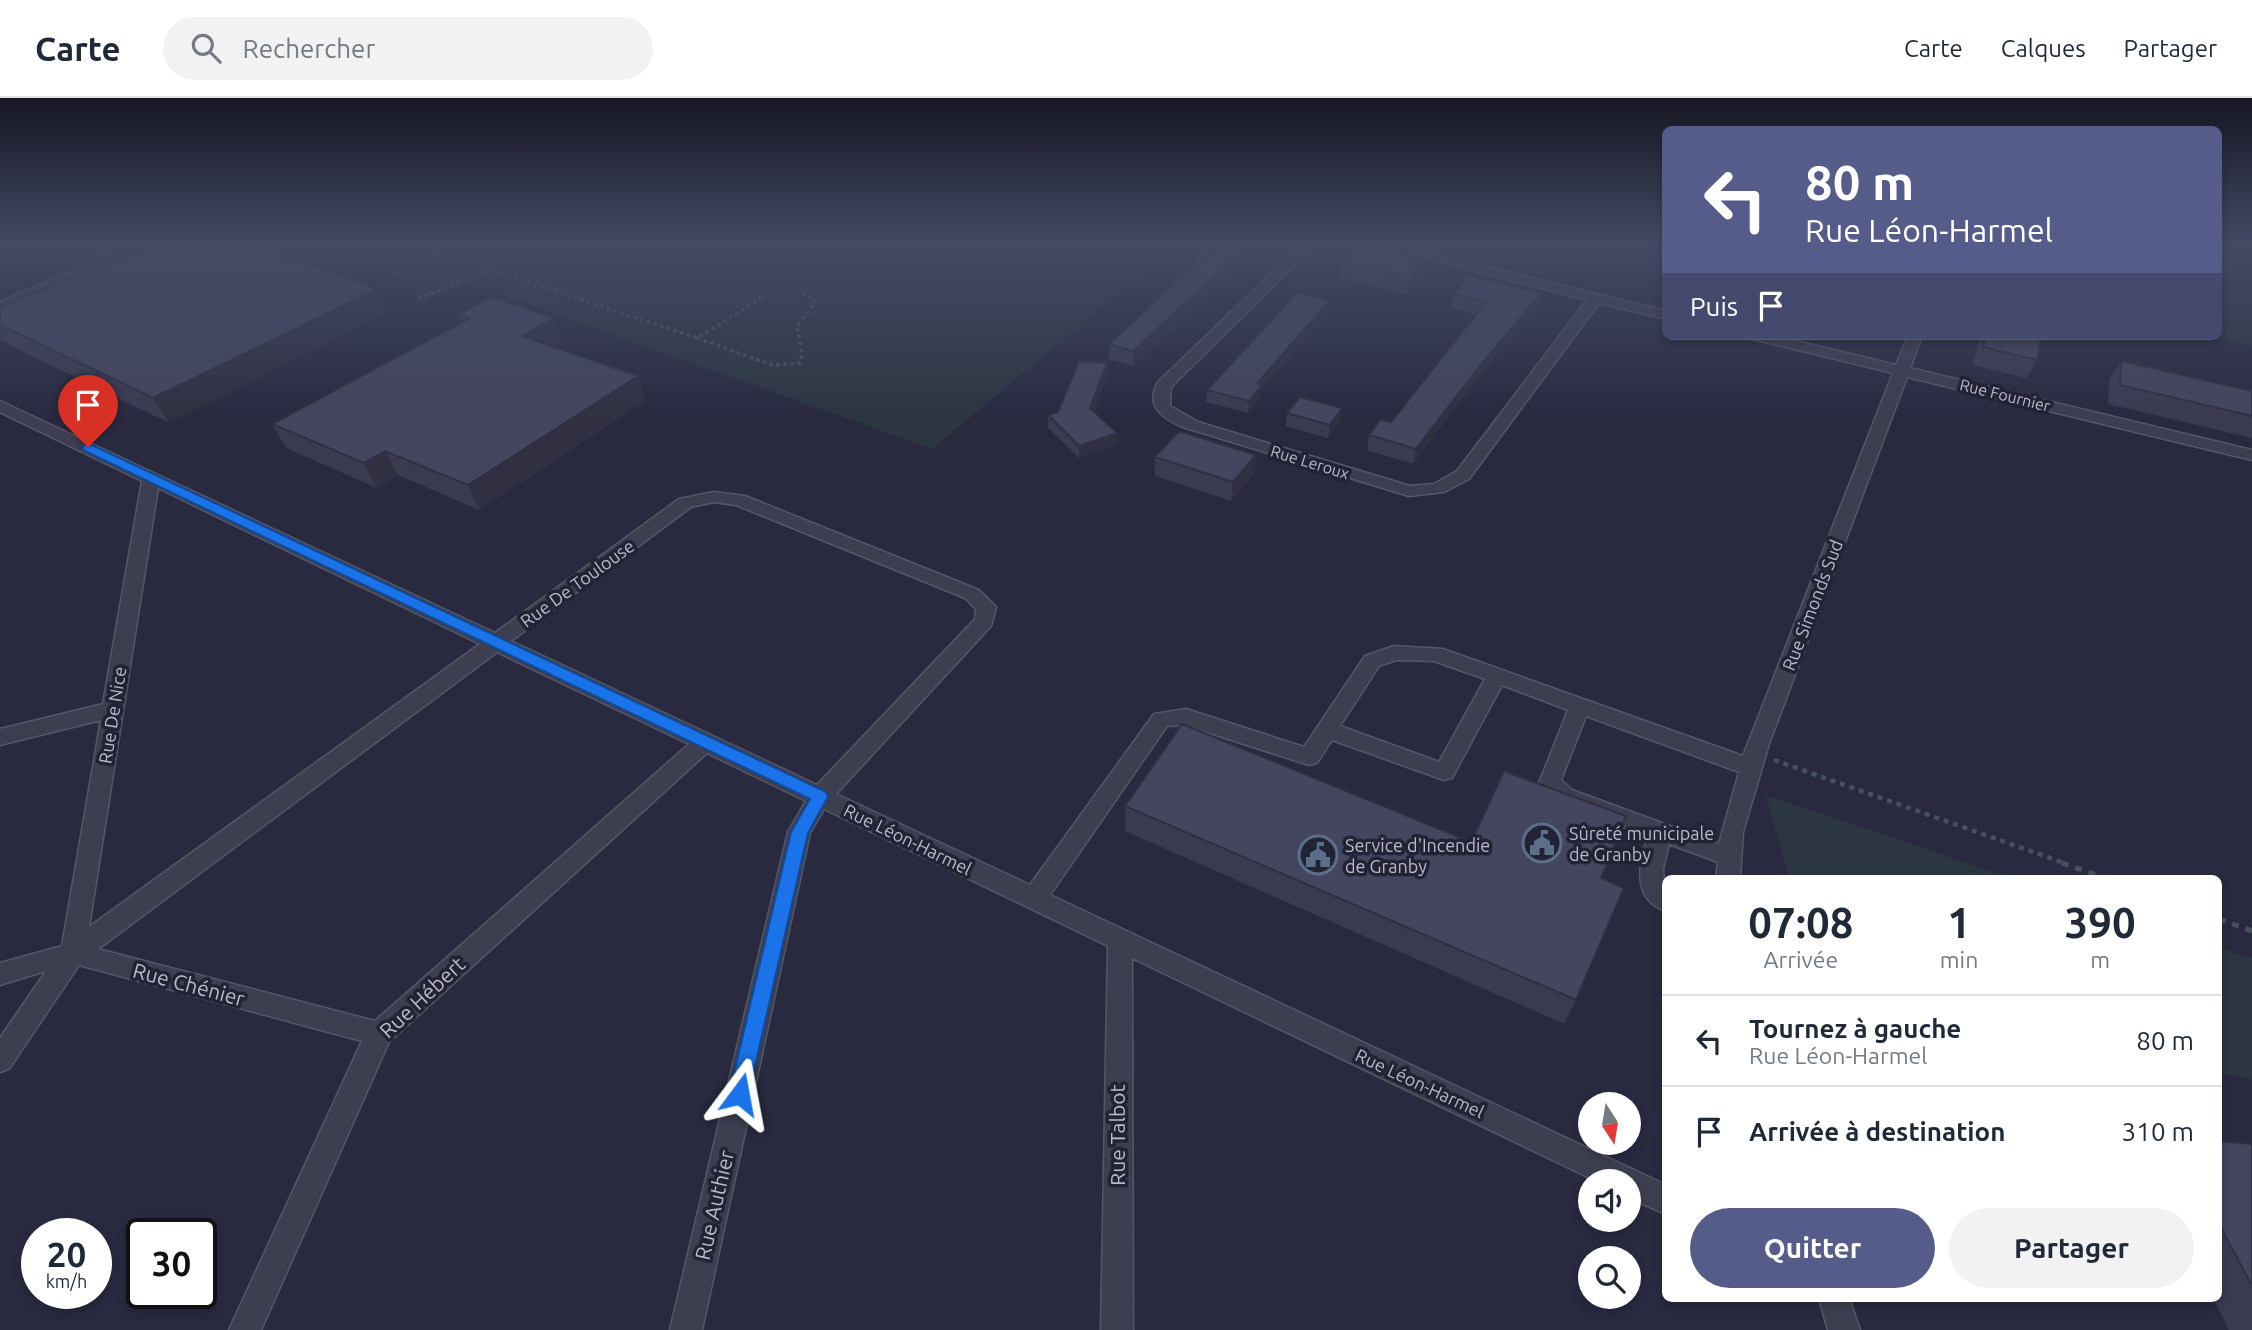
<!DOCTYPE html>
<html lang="fr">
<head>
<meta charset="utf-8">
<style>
  body { margin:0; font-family:Ubuntu,sans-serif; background:#f2f2f3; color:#1f2937; height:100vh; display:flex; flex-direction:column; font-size:26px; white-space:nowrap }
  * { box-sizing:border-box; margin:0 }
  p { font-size:23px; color:#747a83 }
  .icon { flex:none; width:38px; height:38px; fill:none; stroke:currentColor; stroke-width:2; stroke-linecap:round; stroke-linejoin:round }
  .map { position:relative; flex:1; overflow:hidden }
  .details { position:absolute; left:1662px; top:777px; width:560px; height:427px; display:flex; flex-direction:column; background:#fff; border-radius:10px; box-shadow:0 4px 10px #0003 }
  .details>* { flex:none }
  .banner { position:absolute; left:1662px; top:28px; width:560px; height:214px; border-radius:10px; box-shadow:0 4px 10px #0003; background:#565c8a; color:#fff; overflow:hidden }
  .needle { width:46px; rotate:168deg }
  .buttons { position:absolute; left:1578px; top:994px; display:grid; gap:14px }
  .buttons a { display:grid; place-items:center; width:63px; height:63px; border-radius:50%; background:#fff; box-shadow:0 4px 10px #0003; font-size:35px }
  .speed { position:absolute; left:21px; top:1120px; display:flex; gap:14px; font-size:35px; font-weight:700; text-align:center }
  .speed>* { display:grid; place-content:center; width:91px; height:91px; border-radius:50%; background:#fff; box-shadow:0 4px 10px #0003; line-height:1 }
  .speed small { font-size:18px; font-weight:400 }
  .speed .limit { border:4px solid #111; border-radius:10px; background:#fff; color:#111 }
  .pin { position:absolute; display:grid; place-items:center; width:60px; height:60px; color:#fff; margin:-72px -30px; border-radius:50% 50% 50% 0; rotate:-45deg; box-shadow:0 0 7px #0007 }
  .pin .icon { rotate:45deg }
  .me { position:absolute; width:77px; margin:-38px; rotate:13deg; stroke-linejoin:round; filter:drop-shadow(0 0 5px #0008) }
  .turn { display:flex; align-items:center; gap:24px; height:147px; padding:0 28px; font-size:32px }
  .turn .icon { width:91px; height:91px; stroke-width:2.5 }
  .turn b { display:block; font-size:49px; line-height:60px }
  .then { display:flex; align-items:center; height:66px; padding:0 28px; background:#0003; gap:14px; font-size:26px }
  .eta { display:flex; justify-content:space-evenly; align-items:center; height:119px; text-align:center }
  .eta b { font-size:42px; font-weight:700; line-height:49px }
  .action { display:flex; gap:14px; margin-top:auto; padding:14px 28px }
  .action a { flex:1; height:80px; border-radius:42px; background:#565c8a; color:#fff; font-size:28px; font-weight:700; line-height:80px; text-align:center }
  .action a+a { background:#f2f2f3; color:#1f2937 }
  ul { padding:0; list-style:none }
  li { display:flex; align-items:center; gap:21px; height:91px; padding:0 28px; border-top:2px solid #e0e1e3 }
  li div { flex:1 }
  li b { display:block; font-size:26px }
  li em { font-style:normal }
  header { display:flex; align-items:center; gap:42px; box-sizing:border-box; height:98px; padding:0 35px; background:#fff; border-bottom:2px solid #e0e1e3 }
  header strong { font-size:33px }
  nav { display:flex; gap:38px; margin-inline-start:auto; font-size:24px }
  .search { width:490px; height:63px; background:#f2f2f3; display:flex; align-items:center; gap:18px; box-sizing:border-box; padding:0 24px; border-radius:38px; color:#747a83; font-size:26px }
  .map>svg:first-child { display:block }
</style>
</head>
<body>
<header>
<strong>Carte</strong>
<div class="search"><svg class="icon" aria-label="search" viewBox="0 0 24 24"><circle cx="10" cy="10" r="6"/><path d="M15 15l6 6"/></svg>Rechercher</div>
<nav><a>Carte</a><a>Calques</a><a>Partager</a></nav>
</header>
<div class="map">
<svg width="2252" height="1232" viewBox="0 0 2252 1232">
  <rect width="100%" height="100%" fill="#292a40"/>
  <path fill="#2b3641" d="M374 148H1176L932 351 467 184 408 213 417 202 411 194 423 188 345 161Z
    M2219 148H2252V248L2212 238H2219Z
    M1765 697 2012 780H1789Z
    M2219 850 2252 861V982L2219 974Z"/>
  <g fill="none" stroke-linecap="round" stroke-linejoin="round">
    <defs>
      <path id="minor" d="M114 148H130L80 180 0 213V204L70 174Z
        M1300 148H1314L1171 289 1170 308 1198 324 1410 388 1434 386 1457 373 1587 202 1378 148H1401L1666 213V221L1599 205 1469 381 1444 394 1409 398 1186 330C1164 322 1144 309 1158 284Z
        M1750 238H1776L1896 267 1908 238H1922L1910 270 2252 352V362L1907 279 1769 646 1743 734 1740 780H1716L1718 764 1669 746 1663 771 1666 813C1631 801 1639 766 1648 738L1556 704 1539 685 1568 612 1502 587 1452 680 1444 682 1332 642 1317 665 1309 667 1185 627 1167 628 1050 797 1666 1087V1116L1629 1100V1083H1596L1132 860 1133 1232H1101L1108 848 824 711 810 735 702 1232H670L788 734 806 703 707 655 389 944 261 1232H229L362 943 79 867 9 971 0 974V940L46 873 0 887V865L62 848 101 622 0 647V631L103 606 142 383 0 314V303L495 535 679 401 714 394 745 398 979 492 996 509 991 528 836 696 1030 787 1154 616 1186 611 1304 649 1365 558 1394 548 1443 551 1743 658 1893 275 1752 241ZM158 390 480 546 89 829ZM714 404 736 407 965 500 976 511 975 521 817 687 511 543 691 409ZM497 554 689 646 375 923 98 851ZM1396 562 1434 563 1485 581 1439 664 1340 628 1379 568ZM1586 618 1739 674 1719 746 1572 692 1561 682Z
        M1819 1200H1849L1860 1232H1828Z"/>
    </defs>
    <use href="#minor" stroke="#555667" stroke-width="3"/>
    <path stroke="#46525b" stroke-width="3.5" stroke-dasharray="3.5 3.5" stroke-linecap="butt" d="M421 148 697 240 766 197
      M418 201 491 172
      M697 240 772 267 800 265 802 255 797 228 815 205 814 201 797 193"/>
    <path stroke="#46525b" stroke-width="4.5" stroke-dasharray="5 5" stroke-linecap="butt" d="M1774 662 2067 766"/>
    <path stroke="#46525b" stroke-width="5" stroke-dasharray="7 7" stroke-linecap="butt" d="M2062 765 2105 780
      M2219 821 2252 833"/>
    <use href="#minor" fill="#3d3e50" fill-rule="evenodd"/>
  </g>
  <path fill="#3a3b51" d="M1201 148H1261L1133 268 1109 261V246L1198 164V150Z
    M1341 163H1424L1421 181 1408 197 1339 180Z
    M1453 196 1538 209 1476 283 1413 366 1367 352 1369 337 1391 324 1477 217 1451 210Z
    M0 209 388 214 169 325 0 242Z
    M1329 214 1261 292 1260 299 1248 315 1206 304 1207 292Z
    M458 216 554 220 562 244 553 249 638 278 646 303 479 412 398 377 377 390 286 350 272 326 462 224Z
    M1980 238H2041L2037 262 2026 280 1973 267Z
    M2121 263 2252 293V340L2108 306 2109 282Z
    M1107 265V278L1094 313 1117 347 1079 360 1048 330V317L1058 314Z
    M1287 315 1340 323 1328 340 1285 328Z
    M1256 357 1254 376 1231 403 1155 378V359Z
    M1125 708 1471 744 1576 902 1564 926 1125 733Z
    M2219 1043 2252 1046V1232H2229L2213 1200H2219Z"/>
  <path fill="#303042" d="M1247 148H1261L1133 268V253Z
    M1424 163 1421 181 1408 197 1411 179Z
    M377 191 388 214 169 325 153 300Z
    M1541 195 1538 209 1476 283 1413 366 1416 351 1479 269Z
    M1330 202 1329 214 1261 292 1260 299 1248 315 1249 303 1257 285Z
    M554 220 562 244 531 262 522 238Z
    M1107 265V278L1090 322V310Z
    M638 278 646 303 479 412 468 387Z
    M1342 310 1340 323 1328 340 1330 327Z
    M1117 335V347L1079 360V348Z
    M385 353 398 377 377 390 364 365Z
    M1256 357 1254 376 1231 403 1233 384Z"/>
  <path fill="#44455e" stroke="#303042" stroke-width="2" d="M151 148H257L377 191 153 300 0 227V209Z
    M1201 148H1247L1133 253 1109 246 1210 153 1198 150Z
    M1355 148H1359L1424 163 1411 179 1341 163Z
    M1468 178 1541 195 1479 269 1416 351 1369 337 1381 321 1391 324 1486 204 1453 196Z
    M1298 194 1330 202 1257 285 1262 287 1249 303 1207 292Z
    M491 199 554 220 522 238 638 278 468 387 385 353 364 365 272 326 470 220 458 216Z
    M1986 238H2041L2037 262 1983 249Z
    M1079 263 1107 265 1090 310 1117 335 1079 348 1048 317 1058 314Z
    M2121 263 2252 293V318L2120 287Z
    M1300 299 1342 310 1330 327 1287 315Z
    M1179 333 1256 357 1233 384 1155 359Z
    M1182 626 1471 744 1504 673 1626 718 1601 780 1624 790 1576 902 1125 708Z
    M2219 1043 2252 1046V1188L2219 1126Z"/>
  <linearGradient id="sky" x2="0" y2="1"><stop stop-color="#171723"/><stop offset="0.46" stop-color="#434a64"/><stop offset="1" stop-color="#434a64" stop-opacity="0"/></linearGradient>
  <rect width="2252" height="320" fill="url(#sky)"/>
  <path fill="#1a73e8" stroke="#114b97" stroke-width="2" d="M83 347H92L826 694 828 699 808 735 747 1003 740 1006 732 1003 729 996 791 734 810 701 83 352Z"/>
  <defs>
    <symbol id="civic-ring" viewBox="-11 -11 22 22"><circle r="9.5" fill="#222335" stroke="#5c6f8a" stroke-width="1.5"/><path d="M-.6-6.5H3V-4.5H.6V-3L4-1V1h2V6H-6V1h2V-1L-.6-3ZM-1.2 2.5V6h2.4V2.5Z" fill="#5c6f8a"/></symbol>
  </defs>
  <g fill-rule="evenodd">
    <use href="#civic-ring" x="1520" y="723" width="44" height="44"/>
    <use href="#civic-ring" x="1296" y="735" width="44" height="44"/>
  </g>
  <g text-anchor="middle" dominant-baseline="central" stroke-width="7" stroke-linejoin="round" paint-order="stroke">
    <g font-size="16" fill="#babaca" stroke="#222335">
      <text transform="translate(2005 297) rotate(14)">Rue Fournier</text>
      <text transform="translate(1310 364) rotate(17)">Rue Leroux</text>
    </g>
    <g font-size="18" fill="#babaca" stroke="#222335">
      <text transform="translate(577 485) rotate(-36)">Rue De Toulouse</text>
      <text transform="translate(1812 507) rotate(-69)">Rue Simonds Sud</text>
      <text transform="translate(112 617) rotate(-81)">Rue De Nice</text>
      <text transform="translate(908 741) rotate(26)">Rue Léon-Harmel</text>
      <text transform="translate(1420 985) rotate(25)">Rue Léon-Harmel</text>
    </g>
    <g font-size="18" fill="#babaca" stroke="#222335" text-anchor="start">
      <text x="1569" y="735">Sûreté municipale<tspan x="1569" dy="21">de Granby</tspan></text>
      <text x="1345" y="747">Service d'Incendie<tspan x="1345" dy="21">de Granby</tspan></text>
    </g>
    <g font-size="21" fill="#babaca" stroke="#222335">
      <text transform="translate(189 886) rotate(15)">Rue Chénier</text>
      <text transform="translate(422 899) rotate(-43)">Rue Hébert</text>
      <text transform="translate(1117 1037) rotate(-90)">Rue Talbot</text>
      <text transform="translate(714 1107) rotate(-77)">Rue Authier</text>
    </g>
  </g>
</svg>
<div class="buttons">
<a><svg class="needle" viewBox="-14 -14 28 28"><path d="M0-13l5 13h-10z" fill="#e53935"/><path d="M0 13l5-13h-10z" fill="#747a83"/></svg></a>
<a><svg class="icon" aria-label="sound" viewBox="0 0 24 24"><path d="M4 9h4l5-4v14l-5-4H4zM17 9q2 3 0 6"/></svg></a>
<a><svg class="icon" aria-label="search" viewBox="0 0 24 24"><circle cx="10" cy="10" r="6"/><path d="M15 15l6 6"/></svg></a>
</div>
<div class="speed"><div>20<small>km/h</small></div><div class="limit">30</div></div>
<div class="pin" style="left:88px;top:349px;background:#d93025"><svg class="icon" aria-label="arrive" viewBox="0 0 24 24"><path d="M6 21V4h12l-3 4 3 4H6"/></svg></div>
<svg class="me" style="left:740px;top:996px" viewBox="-20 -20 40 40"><path d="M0-17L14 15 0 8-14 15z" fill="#1a73e8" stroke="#fff" stroke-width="4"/></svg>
<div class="banner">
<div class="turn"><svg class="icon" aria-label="left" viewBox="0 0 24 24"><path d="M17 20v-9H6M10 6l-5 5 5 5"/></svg><div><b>80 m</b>Rue Léon-Harmel</div></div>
<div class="then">Puis<svg class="icon" aria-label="arrive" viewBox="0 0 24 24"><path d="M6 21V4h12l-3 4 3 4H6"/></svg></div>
</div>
<section class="details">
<div class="eta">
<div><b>07:08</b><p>Arrivée</p></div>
<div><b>1</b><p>min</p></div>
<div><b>390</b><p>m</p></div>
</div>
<ul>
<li><svg class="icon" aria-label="left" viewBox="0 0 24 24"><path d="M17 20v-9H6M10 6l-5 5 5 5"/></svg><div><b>Tournez à gauche</b><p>Rue Léon-Harmel</p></div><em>80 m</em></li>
<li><svg class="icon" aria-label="arrive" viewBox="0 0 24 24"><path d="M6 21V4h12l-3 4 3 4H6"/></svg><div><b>Arrivée à destination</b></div><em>310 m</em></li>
</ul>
<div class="action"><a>Quitter</a><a>Partager</a></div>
</section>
</div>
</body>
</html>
